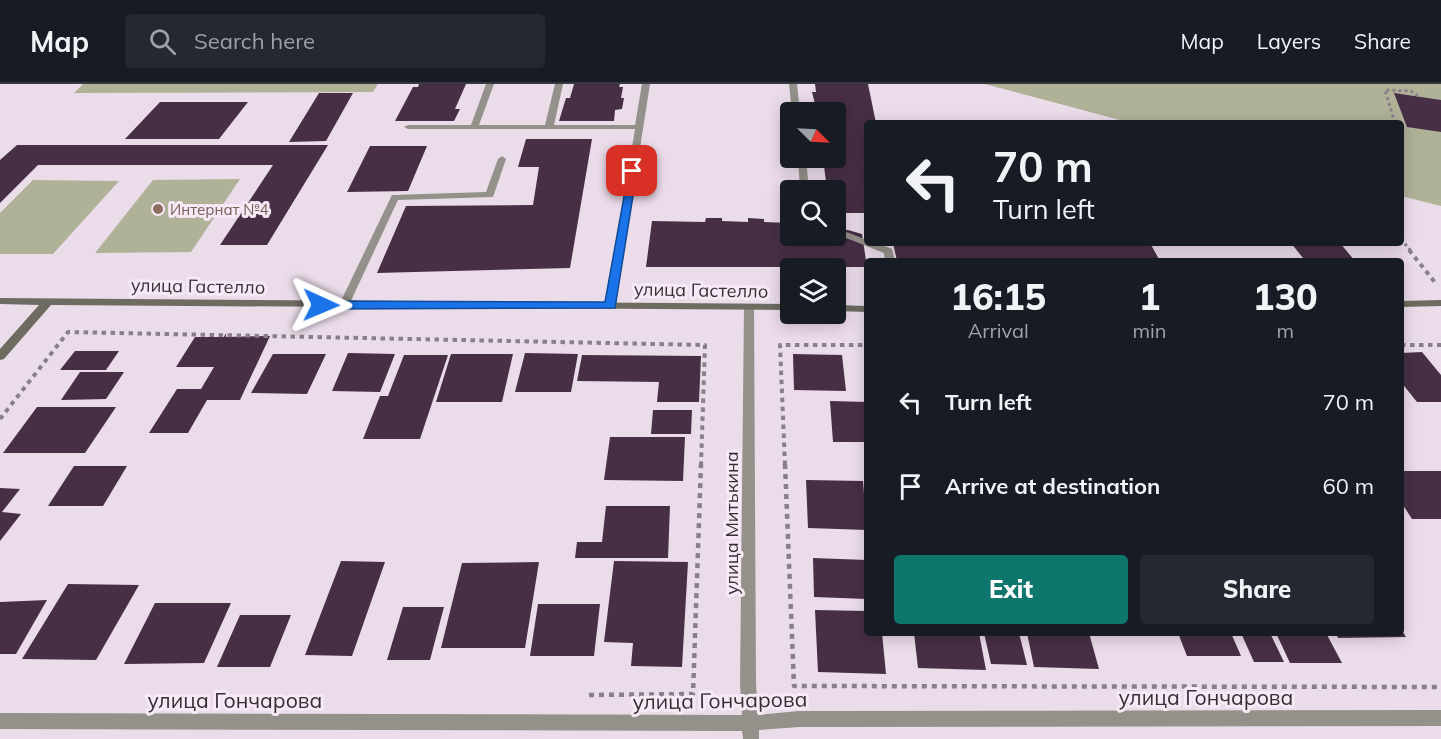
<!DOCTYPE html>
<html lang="en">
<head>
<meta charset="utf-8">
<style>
  body { margin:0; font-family:Mulish,sans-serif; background:#242831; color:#f1f3f6; height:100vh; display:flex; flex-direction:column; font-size:22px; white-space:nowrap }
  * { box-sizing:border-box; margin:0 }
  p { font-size:20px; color:#9ea1a6 }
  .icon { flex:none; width:33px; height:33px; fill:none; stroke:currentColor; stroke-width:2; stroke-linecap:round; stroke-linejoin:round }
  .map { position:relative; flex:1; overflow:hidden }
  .sheet { position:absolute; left:864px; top:174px; width:540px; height:378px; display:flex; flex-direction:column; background:#171b24; border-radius:6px; box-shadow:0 3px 15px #0003 }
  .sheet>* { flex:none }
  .hud { position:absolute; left:864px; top:36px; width:540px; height:126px; border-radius:6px; box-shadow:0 3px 15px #0003; background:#171b24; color:#f1f3f6; overflow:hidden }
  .needle { width:39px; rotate:114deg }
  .controls { position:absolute; left:780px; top:18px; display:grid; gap:12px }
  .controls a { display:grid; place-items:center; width:66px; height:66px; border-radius:6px; background:#171b24; box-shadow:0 3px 15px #0003; font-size:30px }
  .pin { position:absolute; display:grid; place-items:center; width:51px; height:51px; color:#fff; margin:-26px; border-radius:12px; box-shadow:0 3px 9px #0006 }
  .me { position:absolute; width:66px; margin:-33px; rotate:91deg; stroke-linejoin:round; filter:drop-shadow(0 0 4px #0008) }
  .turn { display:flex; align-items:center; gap:21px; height:126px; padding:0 30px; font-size:27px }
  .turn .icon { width:78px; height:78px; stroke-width:2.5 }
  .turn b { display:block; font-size:42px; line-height:51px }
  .eta { display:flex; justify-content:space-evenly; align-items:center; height:102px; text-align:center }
  .eta b { font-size:36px; font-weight:800; line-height:42px }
  .cta { display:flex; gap:12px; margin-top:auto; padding:12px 30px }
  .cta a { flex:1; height:69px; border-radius:6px; background:#0f766e; color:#fff; font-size:24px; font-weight:800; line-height:69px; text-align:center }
  .cta a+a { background:#242831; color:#f1f3f6 }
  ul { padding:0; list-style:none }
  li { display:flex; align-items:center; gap:18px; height:84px; padding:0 30px }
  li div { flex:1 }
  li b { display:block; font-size:22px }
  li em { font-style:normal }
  header { display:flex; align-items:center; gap:36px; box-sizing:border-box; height:84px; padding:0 30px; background:#171b24; border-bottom:2px solid #363941 }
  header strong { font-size:28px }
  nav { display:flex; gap:33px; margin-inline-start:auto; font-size:21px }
  .search { width:420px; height:54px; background:#242831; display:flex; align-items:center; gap:15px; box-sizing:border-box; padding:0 21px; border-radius:6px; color:#9ea1a6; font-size:22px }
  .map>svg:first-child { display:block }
</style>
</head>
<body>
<header>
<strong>Map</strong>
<div class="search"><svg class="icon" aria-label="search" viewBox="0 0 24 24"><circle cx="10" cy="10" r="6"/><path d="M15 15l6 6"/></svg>Search here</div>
<nav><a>Map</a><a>Layers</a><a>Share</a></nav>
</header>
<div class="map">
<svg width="1441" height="655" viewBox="0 0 1441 655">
  <rect width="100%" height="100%" fill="#ebdcea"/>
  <path fill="#b0b298" d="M83 0H378L373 8 74 9Z
    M985 0H1441V122L1401 112V39H1131Z
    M240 95 191 168 95 169 153 96Z
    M33 96 119 97 53 170H0V129Z"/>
  <path fill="#472f46" d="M419 0H466L455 25H460L454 37H395L413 3H418Z
    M574 0H620L619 3H623L621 14H624L622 25 615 26 614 37H559L566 14H570Z
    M815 0H868L876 39H867V129H836V106H827L823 74H836V28H817L812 8H816Z
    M319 9H353L326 57 289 58Z
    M1394 9 1441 16V48L1407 43Z
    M160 18H248L219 55H125Z
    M526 55H592L570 184 377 189 406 122 533 121 539 83H518Z
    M17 61H328L267 161H220L273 81H38L0 119V76Z
    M370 62H427L408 107 347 108Z
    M706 134H722V137L748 138V134L764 135V138L790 139V152H836V145L848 146 862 150 867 183H646L652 137 705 138Z
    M893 159H1150L1160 177H897Z
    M1291 159H1340L1355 177H1176L1174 174H1303Z
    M226 249V253L270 252 240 316H207L188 349H149L177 305H201L214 283H176L195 253H224Z
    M75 267H119L106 286H60Z
    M1422 268 1441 291V318H1417L1401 298V269Z
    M348 269 395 270 380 308 332 307Z
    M525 269 578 270 571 308H515Z
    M273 270H326L307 310 251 309Z
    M451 270H513L502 318H436Z
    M793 270 842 271 846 307 794 306Z
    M404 271H448L420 355H363L380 312H388Z
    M582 271 701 272 699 318H657L659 298 577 297Z
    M80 288H124L106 315 61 316Z
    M830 317 867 318V358H833Z
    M37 323H116L85 369H3Z
    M653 326H692L691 350H651Z
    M610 353H685L683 397 604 396Z
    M74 382H127L103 422H48Z
    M1401 387H1441V435H1412L1401 418Z
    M806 396 863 397 867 446 808 444Z
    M0 404 20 405 2 428 21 430 0 457Z
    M606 422H670L668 474H575L577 458H602Z
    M813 474 867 476V515L814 513Z
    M341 477 385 478 352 572 305 571Z
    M614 477 688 478 682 583 631 582 633 559 604 558Z
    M539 478 525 564H441L462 479Z
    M68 500 139 501 96 576 22 575Z
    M47 516 16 570H0V518Z
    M155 519H231L204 579 124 580Z
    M538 520H600L594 572H530Z
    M403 523H444L430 576H387Z
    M815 526 867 527V549H882L886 590 818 588Z
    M240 531H291L270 583H217Z
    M1401 545 1406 553 1338 554 1336 549H1401Z
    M914 549H979L986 586 918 584Z
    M984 549H1019L1027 581 991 580Z
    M1027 549H1089L1099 585 1034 583Z
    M1178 549H1231L1241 572H1187Z
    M1241 549H1270L1284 578H1254Z
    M1276 549H1326L1342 579H1290Z"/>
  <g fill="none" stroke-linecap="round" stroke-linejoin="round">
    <path stroke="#8a7f89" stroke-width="3" stroke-dasharray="3 3" stroke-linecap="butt" d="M1395 39 1385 6 1411 7 1420 13
      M1401 155 1411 167"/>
    <path stroke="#8a7f89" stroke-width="4" stroke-dasharray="4.5 4.5" stroke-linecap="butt" d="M1409 166 1437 201
      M1401 261H1441
      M0 335 68 248 705 261 701 381
      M785 381 780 261H867"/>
    <path stroke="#8a7f89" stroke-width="4.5" stroke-dasharray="5 5" stroke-linecap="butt" d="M785 380 794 602 1441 603
      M589 611 693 610 701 380"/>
    <path fill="#939189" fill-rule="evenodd" d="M486 0H494L479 41H545L555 0H563L554 41H635L642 0H650L615 224H607L606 222 635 45H408L404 43 408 41H471Z
      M789 0H797L800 28H792Z
      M502 72 506 75 493 113 398 116 349 221 344 224 340 223 339 221 392 111 486 108 498 75Z
      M798 74H806L809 106H800Z
      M836 144 867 156V159H877L892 165 895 177H885L884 169 836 150Z"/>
    <path fill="#939189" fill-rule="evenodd" d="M749 220 754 223 756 600 758 631 799 627 1441 626V642L799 643 759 646V655H743L742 647 0 645V629L742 631 740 600 744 223Z"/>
    <path fill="#6e6b60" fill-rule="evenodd" d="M0 214 790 220V226L51 221 4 275 0 276V265L39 221 0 220Z
      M1441 216V222L1401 223V217Z
      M836 221 867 222V228L836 227Z"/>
  </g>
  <path fill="#1a73e8" stroke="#114b97" stroke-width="1.5" d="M629 85 637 87 615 224 321 225 315 221 321 217 605 218Z"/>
  <circle fill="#8d6e63" stroke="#f8e9f7" stroke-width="2" cx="158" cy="125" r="6"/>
  <g text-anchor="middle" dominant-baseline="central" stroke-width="6" stroke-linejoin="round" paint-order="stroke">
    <g font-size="15" fill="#785e54" stroke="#f8e9f7" text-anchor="start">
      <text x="170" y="125">Интернат №4</text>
    </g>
    <g font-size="18" fill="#352f35" stroke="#f8e9f7">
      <text transform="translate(198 202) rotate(1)">улица Гастелло</text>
      <text transform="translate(701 206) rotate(1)">улица Гастелло</text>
      <text transform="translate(731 439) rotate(-90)">улица Митькина</text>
    </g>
    <g font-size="21" fill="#352f35" stroke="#f8e9f7">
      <text x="1206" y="613">улица Гончарова</text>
      <text x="235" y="616">улица Гончарова</text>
      <text transform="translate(720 616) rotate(-1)">улица Гончарова</text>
    </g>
  </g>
</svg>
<div class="controls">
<a><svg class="needle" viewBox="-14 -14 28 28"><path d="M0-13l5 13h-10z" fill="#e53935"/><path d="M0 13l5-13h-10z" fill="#9ea1a6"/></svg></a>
<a><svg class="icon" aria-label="search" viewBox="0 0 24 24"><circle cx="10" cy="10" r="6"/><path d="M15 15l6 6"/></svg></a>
<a><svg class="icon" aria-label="layers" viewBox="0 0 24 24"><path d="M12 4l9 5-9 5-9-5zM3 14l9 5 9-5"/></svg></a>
</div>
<div class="pin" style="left:632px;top:87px;background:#d93025"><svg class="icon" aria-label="arrive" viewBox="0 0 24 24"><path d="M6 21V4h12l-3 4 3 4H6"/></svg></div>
<svg class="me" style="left:321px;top:221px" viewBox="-20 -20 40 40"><path d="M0-17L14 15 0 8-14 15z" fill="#1a73e8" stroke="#fff" stroke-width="4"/></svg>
<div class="hud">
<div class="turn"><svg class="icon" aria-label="left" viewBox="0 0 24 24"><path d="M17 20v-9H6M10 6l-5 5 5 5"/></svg><div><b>70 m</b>Turn left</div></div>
</div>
<section class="sheet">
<div class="eta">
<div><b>16:15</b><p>Arrival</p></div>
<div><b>1</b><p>min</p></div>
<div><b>130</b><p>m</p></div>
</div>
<ul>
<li><svg class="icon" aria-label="left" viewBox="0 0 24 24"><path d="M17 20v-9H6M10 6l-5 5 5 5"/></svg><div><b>Turn left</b></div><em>70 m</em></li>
<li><svg class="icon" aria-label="arrive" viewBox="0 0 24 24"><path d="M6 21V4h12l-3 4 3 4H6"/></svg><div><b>Arrive at destination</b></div><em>60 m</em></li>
</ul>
<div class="cta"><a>Exit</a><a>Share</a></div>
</section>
</div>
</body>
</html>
